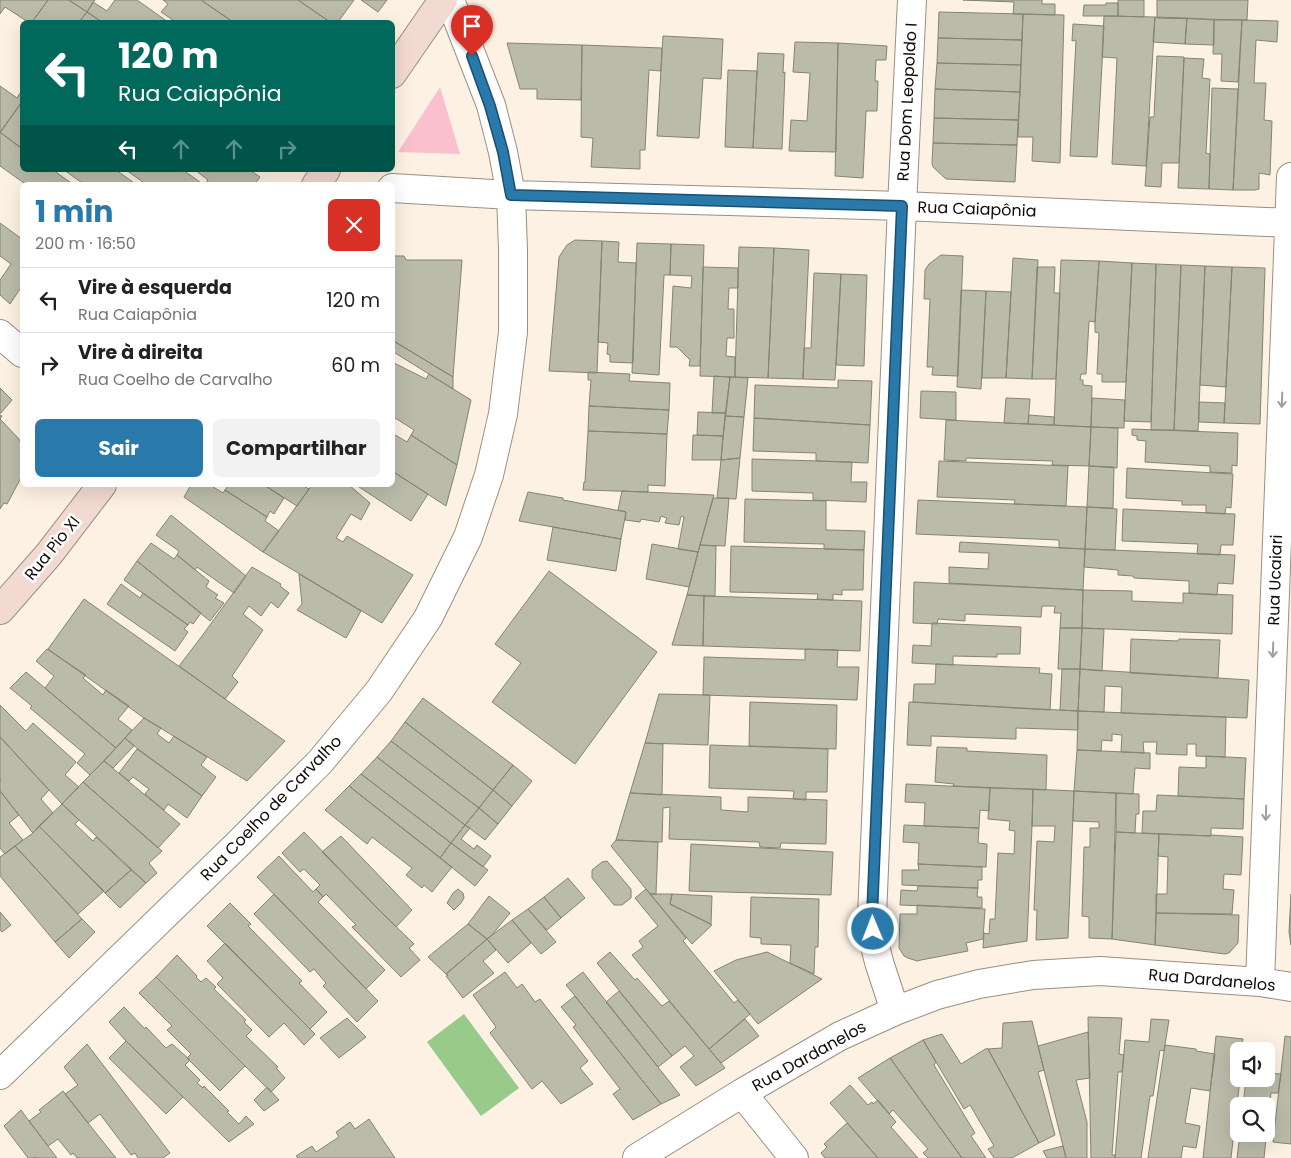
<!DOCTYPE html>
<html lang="pt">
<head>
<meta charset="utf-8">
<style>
  body { margin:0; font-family:Poppins,sans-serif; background:#f2f2f2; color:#222; height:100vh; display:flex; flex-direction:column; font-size:19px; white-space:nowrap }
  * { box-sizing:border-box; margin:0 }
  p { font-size:16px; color:#767676 }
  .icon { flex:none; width:28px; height:28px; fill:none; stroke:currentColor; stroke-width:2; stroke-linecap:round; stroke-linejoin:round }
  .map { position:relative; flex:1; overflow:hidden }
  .side { position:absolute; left:20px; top:182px; width:375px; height:305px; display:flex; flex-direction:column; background:#fff; border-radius:8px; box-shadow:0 5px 20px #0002 }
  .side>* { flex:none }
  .guide { position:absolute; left:20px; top:20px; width:375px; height:152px; border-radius:8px; box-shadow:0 5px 20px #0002; background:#00695c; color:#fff; overflow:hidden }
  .fabs { position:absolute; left:1230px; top:1042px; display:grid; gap:10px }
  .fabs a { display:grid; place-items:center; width:45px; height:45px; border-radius:8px; background:#fff; box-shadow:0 5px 20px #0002; font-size:25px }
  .pin { position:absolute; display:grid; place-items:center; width:42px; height:42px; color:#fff; margin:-51px -21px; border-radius:50% 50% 50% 0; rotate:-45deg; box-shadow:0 0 5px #0007 }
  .pin .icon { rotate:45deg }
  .me { position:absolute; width:55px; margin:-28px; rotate:359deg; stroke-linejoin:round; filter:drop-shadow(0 0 4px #0008) }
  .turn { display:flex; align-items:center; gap:18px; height:105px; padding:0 15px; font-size:22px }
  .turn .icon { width:65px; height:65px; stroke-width:2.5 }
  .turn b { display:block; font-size:35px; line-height:42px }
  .lanes { display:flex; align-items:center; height:48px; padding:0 15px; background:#0003; justify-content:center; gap:25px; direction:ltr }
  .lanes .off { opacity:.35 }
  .round { display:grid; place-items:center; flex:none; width:52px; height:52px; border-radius:8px; background:#f2f2f2 }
  .overview { display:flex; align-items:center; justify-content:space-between; height:85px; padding:0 15px }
  h1 { font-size:30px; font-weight:700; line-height:38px; color:#297aab }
  .cta { display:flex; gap:10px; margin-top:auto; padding:10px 15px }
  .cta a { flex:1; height:58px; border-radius:8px; background:#297aab; color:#fff; font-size:20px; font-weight:700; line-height:58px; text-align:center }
  .cta a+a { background:#f2f2f2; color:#222 }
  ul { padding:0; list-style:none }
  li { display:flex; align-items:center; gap:15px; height:65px; padding:0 15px; border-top:1px solid #e0e0e0 }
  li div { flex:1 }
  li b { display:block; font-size:19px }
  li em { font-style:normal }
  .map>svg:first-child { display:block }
</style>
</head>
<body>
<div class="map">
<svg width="1291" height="1158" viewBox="0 0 1291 1158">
  <rect width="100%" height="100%" fill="#fdf1e3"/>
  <path fill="#fbc0cd" d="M440 87 460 154 398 152Z"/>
  <path fill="#98cb89" d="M464 1014 519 1088 481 1116 427 1042Z"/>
  <path fill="#bba" stroke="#848474" d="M0 0H48L32 22H28L5 7 0 14Z
    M48 0H69L87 12 79 22H32Z
    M69 0H95L87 12Z
    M115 0H137L168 22H102L87 12 93 2 107 11Z
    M163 0H201L233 22H176L161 12 168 4Z
    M201 0H298L330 22H233Z
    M298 0H354L338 22H330Z
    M361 0H387L378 12Z
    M963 0H1042V4H1055V15L1013 14 1014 2Z
    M1118 0H1144V17L1118 16Z
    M1157 0H1248L1247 20 1157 18Z
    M1106 3H1118V16H1083L1084 5H1106Z
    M87 12 102 22H79Z
    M939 12 1023 14 1022 40 938 38Z
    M1023 14 1064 15 1060 163 1032 161 1033 137H1018Z
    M1104 16 1155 17 1146 166 1112 164 1117 58 1102 57Z
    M1155 17 1187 18 1185 44 1153 42Z
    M1187 18 1214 20V45L1185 44Z
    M1214 20H1242L1238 82 1221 81 1222 54H1213Z
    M1242 20 1278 21 1277 42 1256 40 1254 83H1266L1264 120 1272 121 1270 175 1259 173V189L1255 190H1233Z
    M1073 24 1104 26 1097 157 1070 156 1076 40 1072 41Z
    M663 36 723 39 721 79 703 78 699 138 657 136Z
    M938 38 1022 40 1021 65 937 63Z
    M795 42 838 43 836 152 789 151 791 120 807 121 810 73 793 72Z
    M507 43 582 45 581 100 537 99V89H520Z
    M838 43 887 46 886 60H876L875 81H878L877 111H866L863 178 835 176Z
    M582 45 662 48 661 71 649 70 645 150H640V169L591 167 593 138 581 137Z
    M758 53 784 54 783 73 785 72 782 149 753 148Z
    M1157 56 1184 57 1179 163H1162L1161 187 1145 186 1150 117H1154Z
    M1184 58 1204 59 1202 78 1210 79 1206 153 1210 154 1209 189 1178 188Z
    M937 63 1021 65 1020 92 935 89Z
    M728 70 757 71 753 148 725 147Z
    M0 86 17 98 22 90V102L0 133Z
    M1212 88 1238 89 1233 190 1209 189Z
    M935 89 1020 92 1018 120 934 118Z
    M21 103 22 104V143L20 147 0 132Z
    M934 118 1018 120 1017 145 933 143Z
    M0 132 22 149V170H53L74 185H27L0 166Z
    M933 143 1017 145 1015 182 946 179 933 167 932 163Z
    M64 170H116L137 185H85Z
    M126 170H183L204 185H147Z
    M195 170H250L260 177 254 185H204L208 180Z
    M0 223 22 239V286L10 304 0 295V280L11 264 0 256Z
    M575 240 602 241 597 373 549 371 559 257 567 245Z
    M602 241 619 242 618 262 636 263 633 363 610 362V355L607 354 608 343 598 342Z
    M637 243 671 244 670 275H664L659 375 632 373Z
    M671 244 704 245 700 366H689L690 360 677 347H670L673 286 691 288 692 276 670 275Z
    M739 247 774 248 768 378 735 377Z
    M774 248 809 250 803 379 768 378Z
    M941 255 963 256 958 376 932 375 933 367H927L930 299H924L925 270 929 264Z
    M392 256H404L406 260H462L453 377 392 340Z
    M1013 258 1038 260 1032 379 1006 378Z
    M1061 260 1099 261 1095 322 1089 321 1086 374H1081L1080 380H1083V385L1092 386 1091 427 1054 425Z
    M1099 261 1132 263 1126 382H1102V374H1097L1099 333 1095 332V322Z
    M1132 263 1156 264 1151 422 1124 421Z
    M1156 264 1181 265 1174 430H1151Z
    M1181 265 1205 266 1198 431 1174 430Z
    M1205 266 1232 267 1226 387 1200 385Z
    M703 267 738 268V288H729L728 309H734V338H727L726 356 735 357V377L700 376Z
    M1037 267H1055L1054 293H1060L1056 379H1032Z
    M1232 267 1265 268 1260 424 1224 423Z
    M814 273 841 274 835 380 803 379 804 348H811Z
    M841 274 867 275 864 366 836 365Z
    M961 290 986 291 981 389 957 387Z
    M986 291 1011 292 1006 378H982Z
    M392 340 453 377V389L392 351Z
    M392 362 426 379 429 374 471 400 457 465 411 435 414 430 392 416Z
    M588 372 630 374 629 381 670 383 669 410 589 406 591 380H588Z
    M714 376 730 377 726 413H712Z
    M730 377 748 378 744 417 725 416Z
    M838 380 872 381 870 425 754 418 755 385 838 388Z
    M0 388 12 400 0 414Z
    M921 391 956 392V420L920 418Z
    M1006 398 1030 399 1028 424 1004 423Z
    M1092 398 1125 400 1124 428 1091 427Z
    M1199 402 1225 403 1224 423 1199 422Z
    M589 406 669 410 667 434 588 431Z
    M698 412 726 413 723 436 697 435Z
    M0 415 2 416 0 419 19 439 22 446V476L7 504 4 503 0 509Z
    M1029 415 1054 417V425L1028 424Z
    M725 416 744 417 740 458 721 460Z
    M754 418 870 425 868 463 816 461V453L753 451Z
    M946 420 1091 427 1089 466 1052 465 1053 461 966 458V461L944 460Z
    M1091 427 1118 428 1117 468 1089 466Z
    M1132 429 1238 433 1237 466 1232 465V473L1210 472V466L1145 462 1146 441 1137 440V436L1132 435Z
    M588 431 667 434 665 486 648 485V492L583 490 584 482H585Z
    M392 433 407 442 411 435 457 465 446 506 392 471Z
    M693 435 723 436 721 460H692Z
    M740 458 736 499 717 498 721 460Z
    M752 459 852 462 851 482H867L866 502 813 500V493L752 491Z
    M939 461 1068 466 1066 506 1014 504 1015 500 937 497Z
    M1089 466 1114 467 1113 508 1087 507Z
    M1127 468 1233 474 1231 508 1226 507 1225 514 1206 513V505H1182V501L1126 498Z
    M392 471 428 494 411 521 356 485H392Z
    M191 485H210L223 493 225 490 267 517 265 521 279 531 263 552 184 497Z
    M224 485H264L284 498 274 514 270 511 267 517 225 490 227 487Z
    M264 485H302L309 489 297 506Z
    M312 485H349L370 503 361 520 351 514 336 538 343 542 347 536 413 575 382 623 263 552Z
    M622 491 714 495 698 552 678 549 684 517 681 516 679 525 665 523 667 518 661 516 659 522 641 519 640 522 625 520 626 512 618 510Z
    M528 492 563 498V500L626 512 621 539 519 521Z
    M713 498H729L725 546 700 545Z
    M745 499 826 501V530L865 531 864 550 824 549V544L744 542Z
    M918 500 1087 507 1085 549 1059 548V540L916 534Z
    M1087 507 1117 509 1115 550 1085 549Z
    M1123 509 1235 514 1233 545H1221L1220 555 1197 554 1198 544 1122 541Z
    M171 515 246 576 234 593 197 567 195 570 177 555 179 551 156 535Z
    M553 527 621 539 616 571 547 560Z
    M960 542 1085 549 1083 590 949 583V567L988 569 989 553 959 552Z
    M151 543 174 559 177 555 209 581 206 587 218 595 215 598 224 603 210 621 137 561Z
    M652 544 698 552 689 587 646 579Z
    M700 545 716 546 715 596 687 595Z
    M731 546 864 550 863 590H842V595L833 594V600L817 599 818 594 730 592Z
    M1085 549 1235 555 1233 584 1218 583 1217 595 1189 593V581L1134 578 1133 576 1118 575V570L1084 567Z
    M137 561 201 613 193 624 190 622 188 625 124 580Z
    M252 567 281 584 280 586 289 593 278 608 271 602 261 616 249 606 243 614 263 630 232 676 238 682 225 699 179 666 202 636Z
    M549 571 657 652 575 764 492 702 521 663 495 644Z
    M299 574 361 611 346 638 297 610 302 604Z
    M914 582 1083 590 1082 628H1060L1061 613H1054L1055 606H1042L1041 617 965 614V621L938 619 937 624 913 623Z
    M121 584 140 598 143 593 188 625 184 629 188 632 175 651 107 604Z
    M1083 590 1132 591V601L1183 603V593L1233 595 1232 634 1082 628Z
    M687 595 704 596 703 646 672 645Z
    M704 596 862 601 860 651 703 646Z
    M84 599 225 699 285 741 247 781 144 718 48 649Z
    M932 623 1021 627 1020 654H997V657L953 656V665L912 663 913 645 931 646Z
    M1060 628H1082L1080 669H1058Z
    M1082 628 1104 629 1102 671 1080 669Z
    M1131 639 1178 641 1179 639 1220 640 1218 678 1130 673Z
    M47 649 86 675 83 678 103 695 106 690 129 706 118 719 132 730 116 748 45 688 54 676 36 661Z
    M805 649 838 650 837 667H859L857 700 703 695 704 657 805 660Z
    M936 664 1040 668 1039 673 1052 674 1050 710 913 702 914 684H935Z
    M1062 669H1080L1078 711 1060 710Z
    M1080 669 1249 680 1247 718 1121 713 1122 687 1105 686 1104 712 1078 711Z
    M26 672 116 748 90 775 77 763 85 754 30 708 32 706 10 688Z
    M659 694 710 695 708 745 645 743Z
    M423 698 513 765 493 790 405 722Z
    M750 702 837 705 836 749 749 746Z
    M909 702 1078 711V730L1016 728V739L931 736V746L907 745Z
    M0 705 26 731 33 723 76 762 65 775 79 787 62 804 0 737Z
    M1078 711 1226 717 1225 757 1196 756V744H1187V755L1156 754 1157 742H1143L1144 753 1121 752 1122 735 1112 734V741L1102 740 1101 751 1077 750Z
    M144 718 161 728 157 734 169 743 174 736 207 757 201 765 216 777 202 796 138 749 125 738Z
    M405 722 493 790 479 808 391 741Z
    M0 737 49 790 41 799 53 813 33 833 0 791V781L1 780 0 778Z
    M125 738 134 746 113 768 104 761Z
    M391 741 479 808 465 825 377 757Z
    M645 743 663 744 662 795 630 793Z
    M710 745 828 749 827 792H806V800L793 799 794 791 709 788Z
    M937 747 967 748V751L1047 755 1046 790 953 786 954 784 935 782Z
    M137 749 202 796 187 818 168 804 164 810 145 794 149 789 133 777 129 781 119 773Z
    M1077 750 1150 753V769L1135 768 1133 794 1074 791Z
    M1206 756 1246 758 1244 799 1178 796 1179 767 1206 768Z
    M377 757 465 825 451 843 361 774Z
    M104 761 180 824 158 848 83 782Z
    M513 765 532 781 512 806 493 790Z
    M361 774 451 843 440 858 349 786Z
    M83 782 162 851 149 863 157 873 146 883 62 804Z
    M906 784 990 788 989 811 980 810 979 828 924 826 925 803 905 802Z
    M349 786 452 867 432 892 424 885 422 888 406 875 412 868 372 837 367 844 325 810Z
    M990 788 1033 789 1032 826 1027 941 983 948 984 933 989 934 990 919H995L998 853 1014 854 1015 831 1009 830 1010 821 988 819Z
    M1033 789 1074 791 1068 938 1036 940 1037 910H1034L1037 841 1054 842 1055 826H1032Z
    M493 790 512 806 498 824 479 808Z
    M0 791 19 815 9 823 23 840 5 854 0 848Z
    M1074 791 1116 793 1112 939 1089 938V917L1082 916 1084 847H1090V828H1099V822L1073 821Z
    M630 793 721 797V810L748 812V797L827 800 826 844 781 843 780 848 760 847 759 842 669 839 670 807 663 808 662 842 616 840Z
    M1116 793 1139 794V814H1136L1135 833 1116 832Z
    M1157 795 1244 799 1243 829 1211 828V836L1142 833 1143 811H1156Z
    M62 804 79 820 75 824 93 841 96 837 131 870 105 893 39 826Z
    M479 808 498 824 485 840 465 825Z
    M465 825 470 828 461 839 474 849 477 845 491 856 483 867 451 843Z
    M904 825 979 828 978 843 987 844 986 867 918 864 919 843 903 842Z
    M39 826 104 891 78 914 15 846 33 833Z
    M304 832 377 908 414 944 409 948 420 960 401 977 352 927 356 925 326 894 323 897 316 889 320 885 304 869 300 872 282 853Z
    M1116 832 1159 834 1155 945 1112 939Z
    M1159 834 1211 836V835L1243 837 1241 875 1224 874 1223 889 1234 890 1232 914 1156 913V894H1167L1168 857 1158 856Z
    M341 836 412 910 396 927 322 852Z
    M616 840 658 842 656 894H650L611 846Z
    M451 843 488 870 475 886 440 858Z
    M691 844 833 852 831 895 689 891Z
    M15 846 82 919 55 942 0 876V857Z
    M279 856 313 892 316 889 323 897 318 902 385 970 366 989 257 877Z
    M607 861 631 889V898L622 905H614L592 878V870L602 862Z
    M918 864 982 867V880H978V888L902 885V870H919Z
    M131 870 146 883 120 908 105 893Z
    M568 878 585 898 561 918 544 897Z
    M918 886 978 888 977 897H982V908L900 905 901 890 917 891Z
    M458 889 463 893 464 898 461 903 454 910 447 903 453 893Z
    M646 889 686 938 683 941 734 1003 738 1000 750 1014 709 1049 632 955 643 947 639 941 658 926 635 898Z
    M274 894 378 1001 357 1022 323 986 326 983 314 969 310 972 254 914Z
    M650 894H672L670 904 712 925 692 944Z
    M672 894 712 896 711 924 670 904Z
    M1291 894V945L1289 932Z
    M489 896 510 913 492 935 487 939 468 924Z
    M544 897 561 918 547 930 528 909Z
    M751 897 819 899 818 947H815L814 974 790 963 791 945 761 944V938L750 937Z
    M230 903 251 924 248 926 302 981 299 983 327 1012 310 1029 207 926Z
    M917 905 985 909 983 939 966 943 968 951 921 960 917 961 908 958 904 956 899 948 900 914H917Z
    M528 909 556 942 541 954 512 920Z
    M0 912 11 925 2 932 0 930Z
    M1156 913 1239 915 1238 943 1229 953 1225 954 1155 945Z
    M82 919 95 932 69 958 55 942Z
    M512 920 531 943 508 963 487 939Z
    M468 924 487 939 446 974 428 957Z
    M487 939 496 950 483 961 494 973 463 998 446 976 448 975 446 974Z
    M225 943 315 1034 304 1045 284 1023 269 1037 217 984 223 978 207 961Z
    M610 952 635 980 637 978 662 1006 669 1001 725 1068 696 1086 680 1067 694 1056 685 1046 672 1056 597 963Z
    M767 952 822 979 758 1024 714 971 736 960Z
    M177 955 197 976 196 977 201 982 206 978 216 987 214 989 246 1020 244 1022 252 1030 246 1036 278 1067 276 1068 285 1078 271 1092 156 977Z
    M505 972 517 988 522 984 535 1002 540 999 588 1061 580 1068 593 1084 561 1104 542 1081 532 1089 490 1033 496 1027 473 995Z
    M583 972 658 1067 680 1095 661 1104 575 996 566 985Z
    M156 977 245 1066 220 1091 187 1058 191 1054 167 1030 172 1026 139 993Z
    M619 991 672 1056 658 1067 606 1002Z
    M575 996 661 1104 633 1120 613 1094 620 1089 573 1027 576 1025 561 1007Z
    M124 1007 145 1029 146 1027 166 1048 172 1044 190 1060 185 1065 200 1080 197 1083 203 1088 204 1086 229 1111 227 1112 239 1124 246 1116 254 1124 229 1142 126 1041 109 1022Z
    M1088 1017 1122 1018 1119 1054 1124 1055 1122 1072H1118L1112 1155H1115V1158H1091Z
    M347 1018 366 1037 339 1058 320 1038Z
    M745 1019 759 1036 721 1063 709 1049Z
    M1151 1019 1169 1020 1164 1051 1160 1050 1153 1096H1150L1141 1158H1115L1125 1040 1149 1042Z
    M1032 1021 1044 1070 1038 1072 1055 1135 1039 1143 988 1049 1002 1048 1003 1023Z
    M1088 1032 1090 1078 1076 1080 1087 1122V1158H1066L1038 1046Z
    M942 1034 961 1064 987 1048 988 1049 1039 1143 1012 1158H994L988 1149 994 1146 970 1105 964 1109 923 1040Z
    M1216 1036 1243 1039 1241 1051H1239V1079H1240L1231 1158H1203Z
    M1285 1036 1291 1037V1144L1273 1142Z
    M923 1040 936 1062 934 1065 975 1133 971 1136 986 1158H962L890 1058Z
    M126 1041 183 1097 166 1114 109 1058Z
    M87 1044 170 1153 163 1158H138L135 1153 131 1155 100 1114 88 1123 65 1094 78 1085 64 1067Z
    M1165 1045 1196 1049V1051L1215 1054 1210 1091 1191 1088 1185 1123 1200 1126 1196 1148 1183 1146 1181 1158H1148Z
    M890 1058 962 1158H928L923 1153 928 1149 893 1110 889 1114 858 1078Z
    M1266 1073 1281 1074 1278 1093H1271L1264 1158H1237L1240 1134H1266V1106H1243L1246 1079H1266Z
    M850 1085 868 1105 872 1102 873 1104 878 1100 896 1122 891 1127 918 1158H878L830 1103Z
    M267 1087 279 1100 264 1111 254 1100Z
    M63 1091 88 1123 116 1158H77L73 1153 71 1155 58 1139 48 1146 29 1121 41 1112 39 1110Z
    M21 1110 29 1121 57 1158H36L35 1157 33 1158H28L4 1126Z
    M369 1119 395 1158H298L296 1156 312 1146 316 1152 339 1137 336 1132 350 1122 355 1129Z
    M847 1123 878 1158H825L821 1153 827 1147 824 1144Z
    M1063 1146 1066 1158H1047L1043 1151Z"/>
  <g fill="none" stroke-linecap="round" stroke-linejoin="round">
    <defs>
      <path id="street" d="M392 188 511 195 902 206 1291 223
        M0 334 22 353
        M1260 982 1291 177
        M895 1011 879 962 874 942 872 916 902 206 912 0
        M0 1075 238 844 320 762 379 691 428 618 468 537 489 475 503 414 513 332V250L511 195 503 152 491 105 450 0
        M742 1093 794 1158
        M637 1158 742 1093 840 1036 895 1011 937 995 979 984 1033 975 1100 971 1260 982 1291 987"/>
      <path id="secondary" d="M392 74 443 0
        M316 185 326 170
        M0 610 49 554 102 485"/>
    </defs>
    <use href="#street" stroke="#9a8f82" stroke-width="30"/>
    <use href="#secondary" stroke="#9a8f82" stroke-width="30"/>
    <use href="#street" stroke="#fff" stroke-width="28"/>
    <use href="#secondary" stroke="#f2d9d2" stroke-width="28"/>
  </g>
  <defs><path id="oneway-shaft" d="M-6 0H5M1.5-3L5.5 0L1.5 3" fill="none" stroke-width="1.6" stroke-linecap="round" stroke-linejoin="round" transform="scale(1.25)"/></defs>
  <g stroke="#9f9e9c">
    <use href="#oneway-shaft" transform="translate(1282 400) rotate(92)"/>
    <use href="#oneway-shaft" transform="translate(1273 650) rotate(92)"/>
    <use href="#oneway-shaft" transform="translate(1266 813) rotate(92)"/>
  </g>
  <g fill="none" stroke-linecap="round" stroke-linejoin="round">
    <defs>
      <path id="route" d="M472 56 490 106 503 152 511 195 902 206 872 916 873 929"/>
    </defs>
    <use href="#route" stroke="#1b4f6f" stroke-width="12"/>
    <use href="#route" stroke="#297aab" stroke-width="9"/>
  </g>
  <g text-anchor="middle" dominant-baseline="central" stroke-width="5" stroke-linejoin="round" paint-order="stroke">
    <g font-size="16" fill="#100c08" stroke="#fff">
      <text transform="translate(907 102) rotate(-87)">Rua Dom Leopoldo I</text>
      <text transform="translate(977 209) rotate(2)">Rua Caiapônia</text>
      <text transform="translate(52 548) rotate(-51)">Rua Pio XI</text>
      <text transform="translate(1275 580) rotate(-88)">Rua Ucaiari</text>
      <text transform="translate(271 808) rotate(-46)">Rua Coelho de Carvalho</text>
      <text transform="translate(1212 980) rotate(5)">Rua Dardanelos</text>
      <text transform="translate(809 1056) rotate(-29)">Rua Dardanelos</text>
    </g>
  </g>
</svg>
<div class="fabs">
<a><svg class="icon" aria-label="sound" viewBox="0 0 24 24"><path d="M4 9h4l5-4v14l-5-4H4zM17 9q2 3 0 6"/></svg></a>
<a><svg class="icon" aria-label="search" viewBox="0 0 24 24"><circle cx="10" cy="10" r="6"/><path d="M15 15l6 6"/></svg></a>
</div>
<div class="pin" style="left:472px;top:56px;background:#d93025"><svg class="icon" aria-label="arrive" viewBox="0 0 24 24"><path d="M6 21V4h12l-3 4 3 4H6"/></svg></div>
<svg class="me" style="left:873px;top:929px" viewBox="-20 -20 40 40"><circle r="17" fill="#297aab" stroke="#fff" stroke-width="3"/><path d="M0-11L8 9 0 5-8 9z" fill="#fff"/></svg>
<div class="guide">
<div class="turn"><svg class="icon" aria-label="left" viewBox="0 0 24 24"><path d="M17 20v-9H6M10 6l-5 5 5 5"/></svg><div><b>120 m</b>Rua Caiapônia</div></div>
<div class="lanes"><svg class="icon" aria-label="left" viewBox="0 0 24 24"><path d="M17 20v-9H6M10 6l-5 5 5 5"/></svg><svg class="icon off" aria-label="ahead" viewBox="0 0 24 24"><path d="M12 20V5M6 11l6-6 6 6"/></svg><svg class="icon off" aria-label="ahead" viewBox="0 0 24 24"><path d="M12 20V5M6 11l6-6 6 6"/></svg><svg class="icon off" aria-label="right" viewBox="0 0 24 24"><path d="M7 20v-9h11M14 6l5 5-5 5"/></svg></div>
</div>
<section class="side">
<div class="overview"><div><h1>1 min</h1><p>200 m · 16:50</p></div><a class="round" style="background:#d93025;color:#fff"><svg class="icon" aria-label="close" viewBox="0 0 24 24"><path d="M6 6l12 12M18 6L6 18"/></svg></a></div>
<ul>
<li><svg class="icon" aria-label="left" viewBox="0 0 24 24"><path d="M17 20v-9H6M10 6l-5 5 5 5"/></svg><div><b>Vire à esquerda</b><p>Rua Caiapônia</p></div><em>120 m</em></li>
<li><svg class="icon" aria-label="right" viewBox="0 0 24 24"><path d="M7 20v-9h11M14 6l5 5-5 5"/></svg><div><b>Vire à direita</b><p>Rua Coelho de Carvalho</p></div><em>60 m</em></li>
</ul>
<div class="cta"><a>Sair</a><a>Compartilhar</a></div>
</section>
</div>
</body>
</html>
